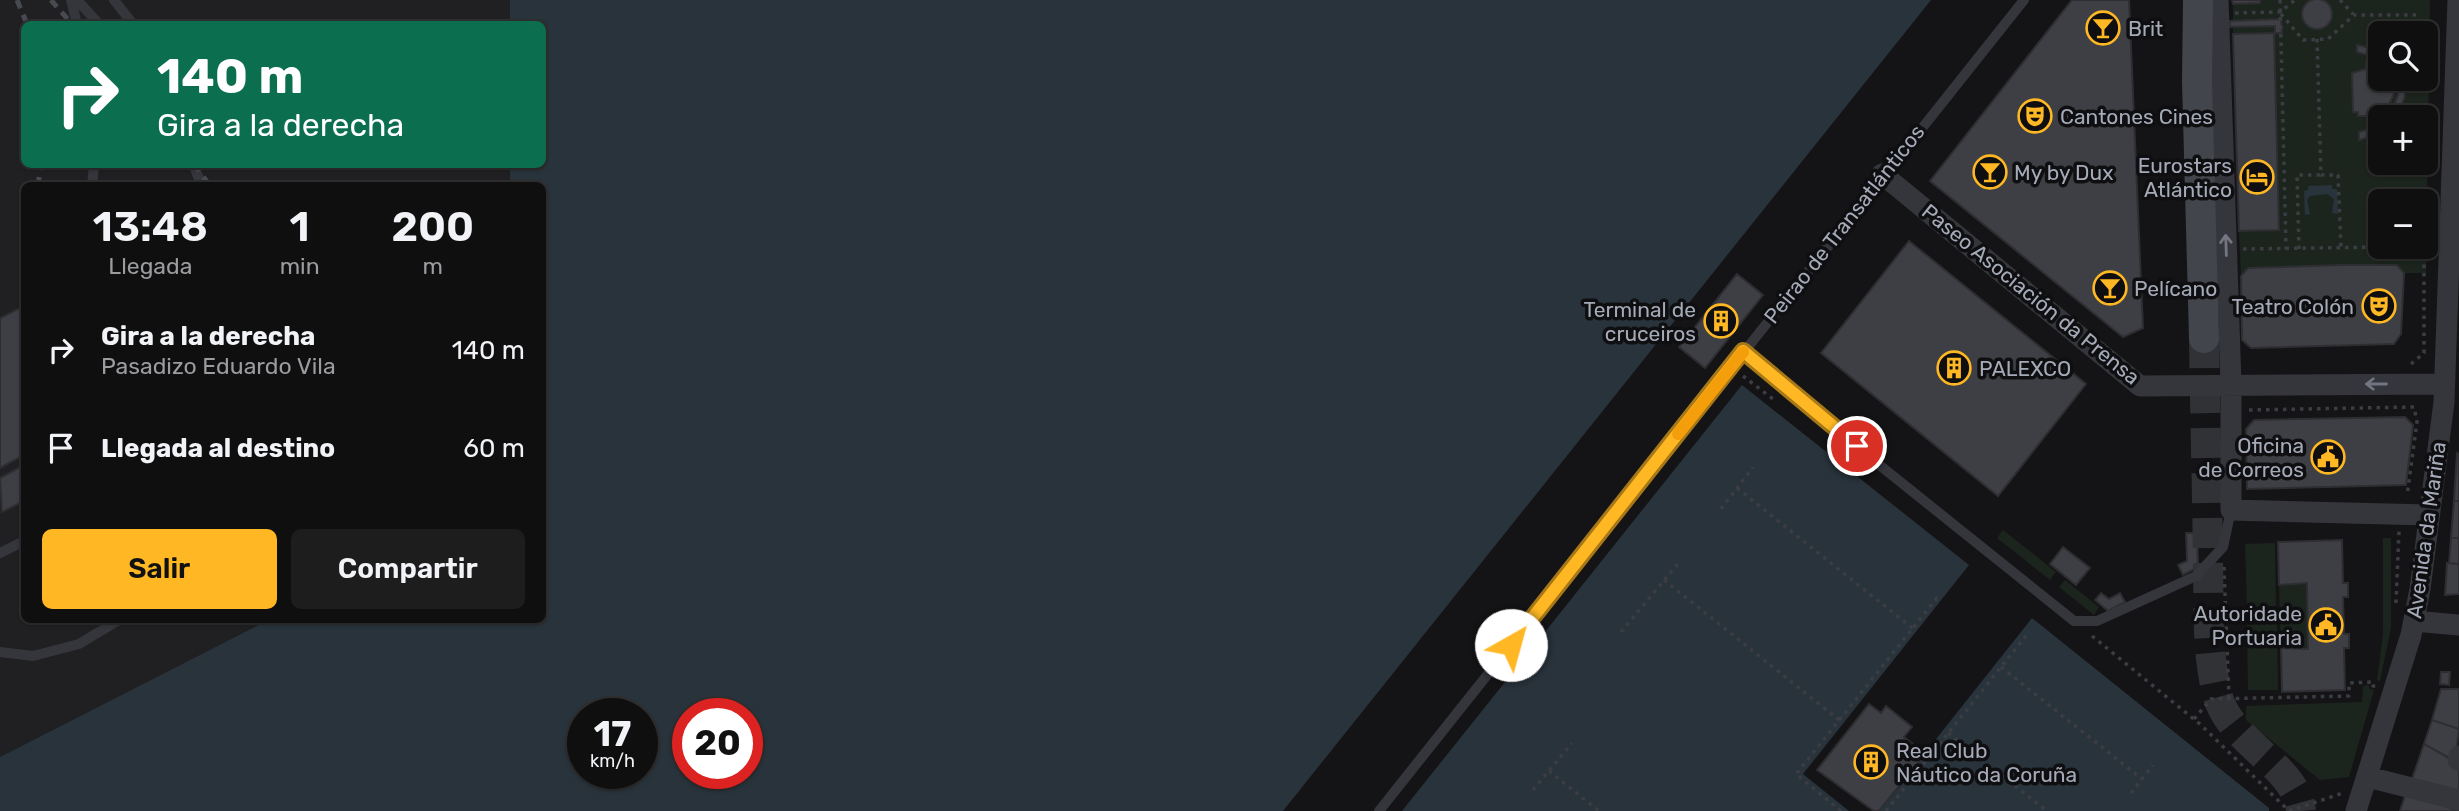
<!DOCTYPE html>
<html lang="es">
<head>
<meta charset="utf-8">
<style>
  body { margin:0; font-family:Rubik,sans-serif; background:#1d1d1e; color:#f1f3f6; height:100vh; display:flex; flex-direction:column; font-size:26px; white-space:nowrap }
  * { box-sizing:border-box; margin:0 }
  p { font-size:23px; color:#9b9c9f }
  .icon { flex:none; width:38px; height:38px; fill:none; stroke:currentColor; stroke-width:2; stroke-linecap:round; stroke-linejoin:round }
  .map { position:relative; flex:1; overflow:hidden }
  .sheet { position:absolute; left:21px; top:182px; width:525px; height:441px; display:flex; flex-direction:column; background:#0f0f10; border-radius:10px; box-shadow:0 2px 5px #0004,0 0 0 2px #2f2f30 }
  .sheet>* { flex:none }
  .guide { position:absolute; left:21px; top:21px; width:525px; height:147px; border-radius:10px; box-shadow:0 2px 5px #0004,0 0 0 2px #2f2f30; background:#0b6e4f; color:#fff; overflow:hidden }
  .fabs { position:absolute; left:2368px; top:21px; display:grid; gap:14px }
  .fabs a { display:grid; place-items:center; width:70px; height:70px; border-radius:10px; background:#0f0f10; box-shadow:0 2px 5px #0004,0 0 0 2px #2f2f30; font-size:35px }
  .speed { position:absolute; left:567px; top:698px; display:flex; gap:14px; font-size:35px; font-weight:700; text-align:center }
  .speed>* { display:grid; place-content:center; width:91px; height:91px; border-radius:50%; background:#0f0f10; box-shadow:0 2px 5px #0004,0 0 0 2px #2f2f30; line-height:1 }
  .speed small { font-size:18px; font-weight:400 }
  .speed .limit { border:10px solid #d22; background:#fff; color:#111 }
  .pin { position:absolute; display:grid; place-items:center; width:60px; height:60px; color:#fff; margin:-30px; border:4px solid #fff; border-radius:50%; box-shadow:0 2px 7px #0007 }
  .me { position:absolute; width:77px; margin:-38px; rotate:38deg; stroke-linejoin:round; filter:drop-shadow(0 0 5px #0008) }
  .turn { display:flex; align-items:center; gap:24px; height:147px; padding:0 21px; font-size:32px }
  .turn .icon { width:91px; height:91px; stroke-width:2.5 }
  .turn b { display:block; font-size:49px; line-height:60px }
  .eta { display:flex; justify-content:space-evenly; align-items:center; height:119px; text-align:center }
  .eta b { font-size:42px; font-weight:600; line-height:49px }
  .button { display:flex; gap:14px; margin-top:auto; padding:14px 21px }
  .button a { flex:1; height:80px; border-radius:10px; background:#ffb823; color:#111; font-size:28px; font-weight:600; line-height:80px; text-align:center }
  .button a+a { background:#1d1d1e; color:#f1f3f6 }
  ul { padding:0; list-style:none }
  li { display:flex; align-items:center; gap:21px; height:98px; padding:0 21px }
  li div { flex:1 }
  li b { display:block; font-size:26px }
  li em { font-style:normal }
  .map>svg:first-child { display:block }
</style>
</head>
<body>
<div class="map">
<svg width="2459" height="811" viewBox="0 0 2459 811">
  <rect width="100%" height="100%" fill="#141416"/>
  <path fill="#202023" d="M0 0H510V24H24V164H510V185L24 186V620H268L0 757Z"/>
  <path fill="#1c251d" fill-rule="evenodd" d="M2260 0H2430L2426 273H2404L2397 265 2248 268 2241 276 2239 231 2279 229 2274 33 2233 34V4L2259 3ZM2380 33H2426V79H2380ZM2380 117H2426V163H2380ZM2380 201H2426V247H2380Z
    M2003 530 2056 572 2050 580 1997 538Z
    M2383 538H2391V628L2380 681 2377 680 2383 635Z
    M2275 543 2276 606 2247 607 2245 544Z
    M2065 580 2099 607 2094 615 2059 587Z
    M2307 583 2308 649 2281 648 2279 585Z
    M2277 624 2278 690H2248L2247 625Z
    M2369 685V689L2374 690 2349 777 2320 780 2246 720V706L2362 702 2363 686Z"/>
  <path fill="#29333b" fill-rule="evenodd" d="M510 0H1931L1283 811H0V757L268 620H542V186L510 185V165L542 164V24H510ZM583 714H642V774H583ZM688 714H747V774H688Z
    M2332 185V189H2337L2338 214 2332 213 2334 199 2327 194 2310 196 2307 200 2310 214 2305 215 2304 191 2308 190V186Z
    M1742 385 1969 565 1803 774 1849 811H1402Z
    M2032 618 2269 808V811H1879Z"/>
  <path fill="#3e3f44" stroke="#2e2e32" stroke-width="2" d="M2302 14a15 15 0 1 1 30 0a15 15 0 1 1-30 0Z
    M2072 0H2129L2143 328 2123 337 1930 181Z
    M2232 0H2260V3L2233 4Z
    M2281 19 2282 33H2275V26L2230 27V21Z
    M2274 33 2279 230 2239 231 2233 34Z
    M2357 45 2380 50V59L2357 52Z
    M2366 63 2380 68V79H2390L2394 94 2384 115 2367 122V116H2358V112H2353L2352 73 2366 69Z
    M2396 79H2403L2405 95 2398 117H2389L2398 95Z
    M2380 126V134L2359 140V132Z
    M1909 241 2086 384 1998 496 1821 353Z
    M2342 265H2397L2404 273 2401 334 2394 344 2251 348 2242 340 2241 276 2248 268Z
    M1737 274 1763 295 1705 368 1679 347Z
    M24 306V455L0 468V318Z
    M2405 417 2413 425 2406 485 2247 489 2246 429 2254 420Z
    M2457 453 2459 454V501H2454Z
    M24 465V501L2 512 0 478Z
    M2454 501H2459V538H2451Z
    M2186 533H2197L2198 567 2183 575 2178 565 2187 561Z
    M2451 538H2459V564L2449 563Z
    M2342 540 2343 583H2348V597H2343L2344 634H2349V648H2344L2345 690 2282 692 2281 648 2308 649 2307 583 2279 585 2278 542Z
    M2063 547 2090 568 2076 585 2050 564Z
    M2447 563 2459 564V594L2445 595Z
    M2101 593 2109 599 2120 593 2125 602 2108 611 2095 600Z
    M2441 672H2450L2449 685 2440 684Z
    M2441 689H2459V729L2432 720Z
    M1869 704 1881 713 1886 706 1912 727 1904 737 1925 754 1879 811H1874L1817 770Z
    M2432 720 2459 729 2455 761 2424 744Z
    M2424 744 2459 764V791L2410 785Z
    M2406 793 2459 811H2400Z"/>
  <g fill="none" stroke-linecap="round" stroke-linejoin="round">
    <path stroke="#313236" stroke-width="30" stroke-dasharray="30 15" stroke-linecap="butt" d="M2204 338C2205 412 2207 485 2208 558 2209 602 2206 654 2218 697 2231 743 2297 767 2301 811"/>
    <path stroke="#3b3d43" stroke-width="3.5" stroke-dasharray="3.5 5" stroke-linecap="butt" d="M2280 0 2286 249
      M2340 0 2353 14
      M2235 13 2280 12 2295 0
      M2281 14 2303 40 2328 39 2354 15H2419
      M2317 39 2321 175H2338L2341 248
      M2243 249 2385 247
      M2299 249 2297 175H2321
      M2411 364 2424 353V247
      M1743 376 1773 399
      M2249 410 2414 407 2417 422 2407 496
      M1737 488 1916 631
      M1721 509 1753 467
      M2224 567 2229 698
      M1664 580 1843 723
      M2396 603 2399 531
      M1621 632 1681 560
      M2092 636 2201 725 2289 811
      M2001 667 2142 779
      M2194 719 2211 699 2349 696V683L2373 682V686H2377
      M1948 733 2047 811
      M1549 771 1599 811
      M1533 790 1572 743
      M2131 793 2153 765
      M1841 811 1796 774 1937 598 1941 600
      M1886 811 2025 637 2020 633
      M2289 811 2343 793"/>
    <path stroke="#35363c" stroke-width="10" d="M71 0 77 24
      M77 0 99 24
      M114 0 133 24
      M193 164 202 186
      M92 186 94 164
      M1743 351 1792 395 2074 621H2097L2196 576 2223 547 2231 510
      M0 553 24 541
      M0 652 33 656 79 644 119 620
      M1379 811 2024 0"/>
    <path stroke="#35363c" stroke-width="21" d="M2218 0 2231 384V510L2429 515
      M1882 174 2140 386 2444 384
      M2414 621 2459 625
      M2458 760 2459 756
      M2368 777 2459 800
      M2356 811 2411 635 2420 589 2444 402 2458 0"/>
    <path stroke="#43454c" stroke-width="30" d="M2198 0 2197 81 2204 338"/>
    <path stroke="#484a51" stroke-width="5" stroke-dasharray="9 7" stroke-linecap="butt" d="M17 0 27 24
      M51 0 72 24
      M194 164 210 186
      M38 186 41 164"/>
  </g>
  <defs><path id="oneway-shaft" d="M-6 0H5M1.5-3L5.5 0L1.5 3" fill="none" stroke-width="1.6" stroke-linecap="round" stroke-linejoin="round" transform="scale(1.75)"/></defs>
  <g stroke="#737680">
    <use href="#oneway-shaft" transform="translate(2226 245) rotate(-92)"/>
    <use href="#oneway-shaft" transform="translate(2376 384) rotate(-180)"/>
  </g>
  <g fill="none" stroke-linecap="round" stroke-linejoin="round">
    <defs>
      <path id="route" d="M1511 645 1743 351 1857 446"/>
    </defs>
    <use href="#route" stroke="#a67817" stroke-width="18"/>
    <use href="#route" stroke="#ffb823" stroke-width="12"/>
    <path stroke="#f59e0b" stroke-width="12" d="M1678 434 1743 352"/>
  </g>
  <defs>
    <symbol id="bar-ring" viewBox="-11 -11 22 22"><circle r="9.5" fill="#0f0f11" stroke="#ffb823" stroke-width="1.5"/><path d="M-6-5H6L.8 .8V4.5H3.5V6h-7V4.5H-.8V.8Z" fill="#ffb823"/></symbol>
    <symbol id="theatre-ring" viewBox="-11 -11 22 22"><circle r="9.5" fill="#0f0f11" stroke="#ffb823" stroke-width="1.5"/><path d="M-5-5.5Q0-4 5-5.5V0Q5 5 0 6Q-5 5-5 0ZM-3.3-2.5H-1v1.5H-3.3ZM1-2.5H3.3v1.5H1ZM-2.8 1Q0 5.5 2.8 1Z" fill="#ffb823"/></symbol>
    <symbol id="hotel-ring" viewBox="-11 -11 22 22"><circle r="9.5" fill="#0f0f11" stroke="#ffb823" stroke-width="1.5"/><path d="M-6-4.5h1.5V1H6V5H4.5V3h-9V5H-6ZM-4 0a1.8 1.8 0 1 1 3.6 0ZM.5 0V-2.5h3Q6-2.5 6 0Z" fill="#ffb823"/></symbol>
    <symbol id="building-ring" viewBox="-11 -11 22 22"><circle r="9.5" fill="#0f0f11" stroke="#ffb823" stroke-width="1.5"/><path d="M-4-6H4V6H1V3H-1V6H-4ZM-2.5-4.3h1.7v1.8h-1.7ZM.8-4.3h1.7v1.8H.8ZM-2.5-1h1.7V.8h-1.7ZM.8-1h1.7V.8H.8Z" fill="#ffb823"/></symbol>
    <symbol id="civic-ring" viewBox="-11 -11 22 22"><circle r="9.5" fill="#0f0f11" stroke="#ffb823" stroke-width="1.5"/><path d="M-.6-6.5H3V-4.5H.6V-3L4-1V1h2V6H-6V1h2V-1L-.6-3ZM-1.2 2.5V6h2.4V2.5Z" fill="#ffb823"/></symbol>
  </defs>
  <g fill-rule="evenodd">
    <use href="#bar-ring" x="2084" y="9" width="38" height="38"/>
    <use href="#theatre-ring" x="2016" y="97" width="38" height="38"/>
    <use href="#bar-ring" x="1971" y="153" width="38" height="38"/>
    <use href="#hotel-ring" x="2238" y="158" width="38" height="38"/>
    <use href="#bar-ring" x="2091" y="269" width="38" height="38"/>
    <use href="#theatre-ring" x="2360" y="287" width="38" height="38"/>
    <use href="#building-ring" x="1702" y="302" width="38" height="38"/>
    <use href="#building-ring" x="1935" y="349" width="38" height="38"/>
    <use href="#civic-ring" x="2309" y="438" width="38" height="38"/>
    <use href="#civic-ring" x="2307" y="606" width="38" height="38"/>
    <use href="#building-ring" x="1852" y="743" width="38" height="38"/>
  </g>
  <g text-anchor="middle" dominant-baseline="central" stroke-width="7" stroke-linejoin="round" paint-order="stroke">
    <g font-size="21" fill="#a5aab8" stroke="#0f0f11" text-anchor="start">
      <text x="2128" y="28">Brit</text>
      <text x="2060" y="116">Cantones Cines</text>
      <text x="2232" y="165" text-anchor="end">Eurostars<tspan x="2232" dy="24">Atlántico</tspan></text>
      <text x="2014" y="172">My by Dux</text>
      <text x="2134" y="288">Pelícano</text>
      <text x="2354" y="306" text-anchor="end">Teatro Colón</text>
      <text x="1696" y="309" text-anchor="end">Terminal de<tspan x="1696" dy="24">cruceiros</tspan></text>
      <text x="1979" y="368">PALEXCO</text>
      <text x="2304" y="445" text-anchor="end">Oficina<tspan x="2304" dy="24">de Correos</tspan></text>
      <text x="2302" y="613" text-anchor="end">Autoridade<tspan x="2302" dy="24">Portuaria</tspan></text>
      <text x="1896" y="750">Real Club<tspan x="1896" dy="24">Náutico da Coruña</tspan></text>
    </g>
    <g font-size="21" fill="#a5aab8" stroke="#0f0f11">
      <text transform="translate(1844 224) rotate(-52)">Peirao de Transatlánticos</text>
      <text transform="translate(2031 294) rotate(39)">Paseo Asociación da Prensa</text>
      <text transform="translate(2426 530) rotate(-82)">Avenida da Mariña</text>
    </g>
  </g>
</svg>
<div class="fabs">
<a><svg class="icon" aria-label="search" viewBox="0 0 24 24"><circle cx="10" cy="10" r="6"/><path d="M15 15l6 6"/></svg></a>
<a>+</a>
<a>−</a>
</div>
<div class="speed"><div>17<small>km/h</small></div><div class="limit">20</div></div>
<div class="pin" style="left:1857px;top:446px;background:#d93025"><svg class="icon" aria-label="arrive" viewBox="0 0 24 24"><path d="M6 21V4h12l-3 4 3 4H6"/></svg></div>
<svg class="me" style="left:1511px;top:645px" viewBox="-20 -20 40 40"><circle r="19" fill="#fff"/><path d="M0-13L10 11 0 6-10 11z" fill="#ffb823"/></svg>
<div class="guide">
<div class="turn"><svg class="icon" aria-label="right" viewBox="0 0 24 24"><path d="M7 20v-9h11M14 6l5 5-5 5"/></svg><div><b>140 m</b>Gira a la derecha</div></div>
</div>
<section class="sheet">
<div class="eta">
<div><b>13:48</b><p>Llegada</p></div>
<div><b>1</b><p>min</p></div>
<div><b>200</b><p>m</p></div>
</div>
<ul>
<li><svg class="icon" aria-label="right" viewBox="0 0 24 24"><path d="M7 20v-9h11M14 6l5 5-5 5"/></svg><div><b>Gira a la derecha</b><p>Pasadizo Eduardo Vila</p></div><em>140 m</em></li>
<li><svg class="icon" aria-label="arrive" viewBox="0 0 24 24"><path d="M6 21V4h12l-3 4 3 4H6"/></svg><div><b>Llegada al destino</b></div><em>60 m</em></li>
</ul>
<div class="button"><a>Salir</a><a>Compartir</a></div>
</section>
</div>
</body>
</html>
